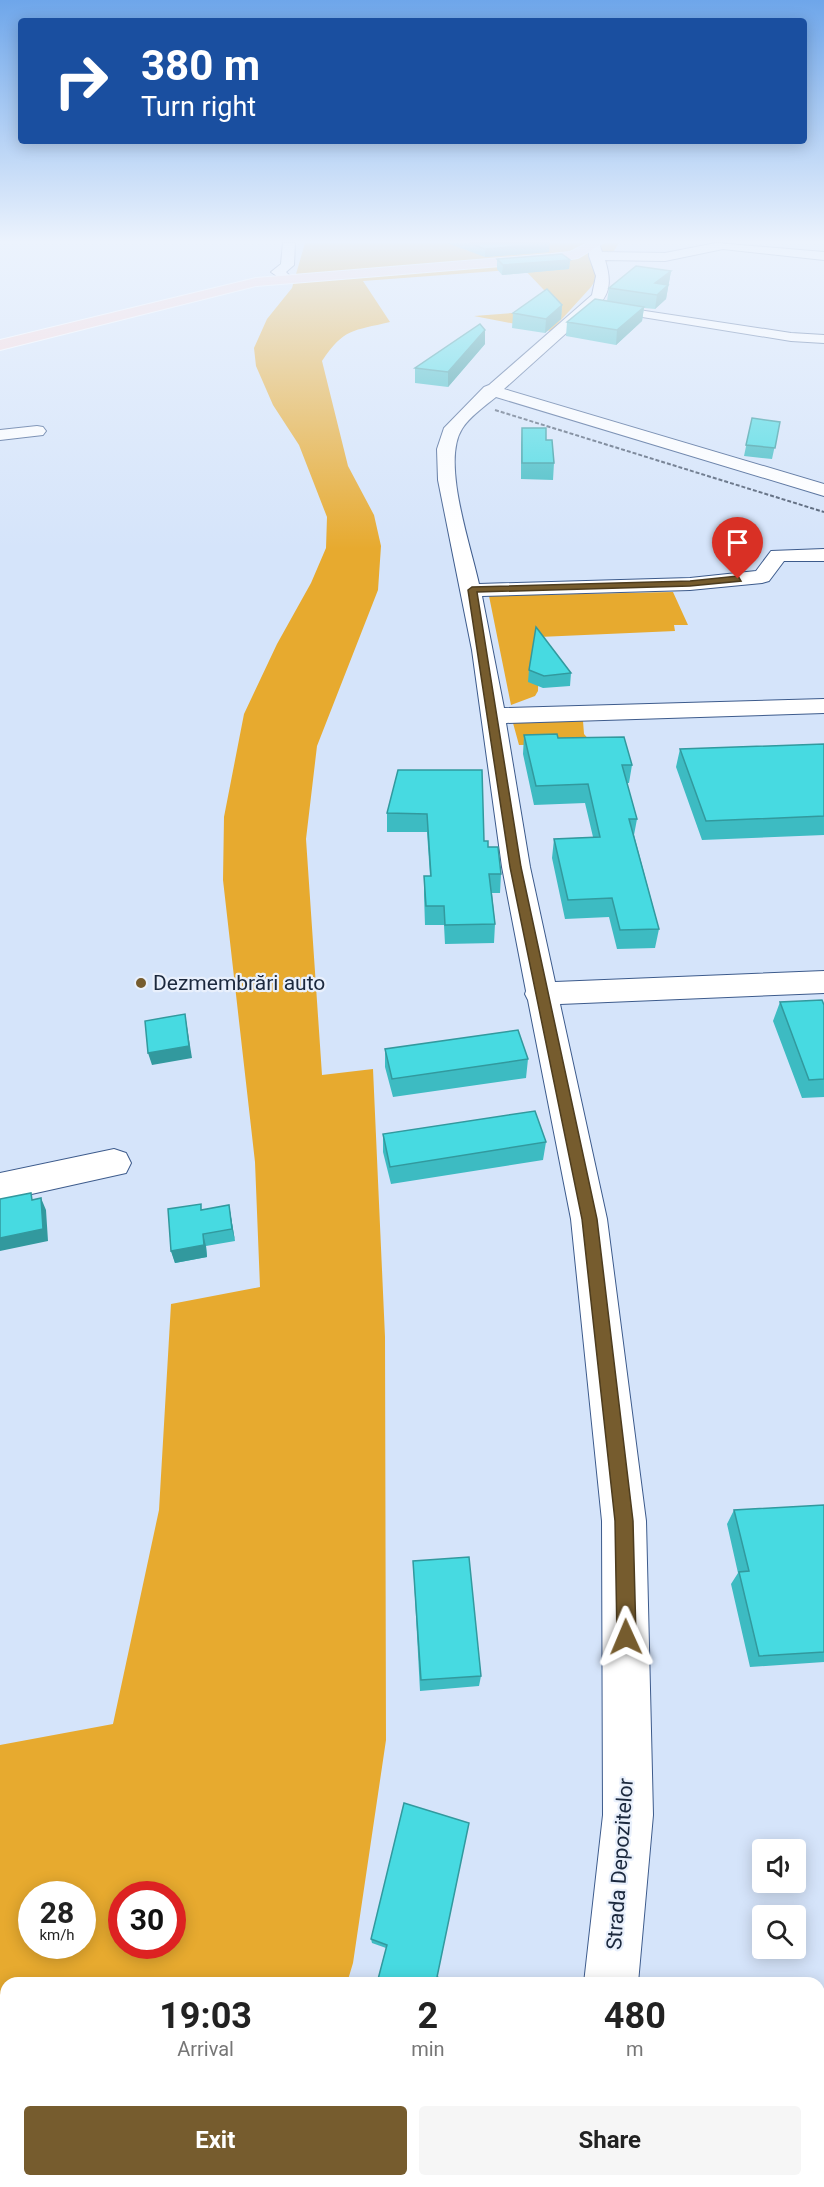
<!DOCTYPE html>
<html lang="en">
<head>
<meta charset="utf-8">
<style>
  body { margin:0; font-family:Roboto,sans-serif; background:#f6f6f6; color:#222; height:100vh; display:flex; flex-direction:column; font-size:22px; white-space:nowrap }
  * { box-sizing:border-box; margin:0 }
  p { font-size:20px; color:#767676 }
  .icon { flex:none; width:33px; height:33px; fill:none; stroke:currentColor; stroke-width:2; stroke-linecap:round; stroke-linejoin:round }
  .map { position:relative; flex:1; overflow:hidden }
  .side { position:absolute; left:0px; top:1977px; width:825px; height:210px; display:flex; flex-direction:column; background:#fff; border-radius:18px 18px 0 0; box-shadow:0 3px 15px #0003 }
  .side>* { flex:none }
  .guide { position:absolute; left:18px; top:18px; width:789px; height:126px; border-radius:6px; box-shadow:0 3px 15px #0003; background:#1a4fa0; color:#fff; overflow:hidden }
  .fabs { position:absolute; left:752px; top:1839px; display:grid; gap:12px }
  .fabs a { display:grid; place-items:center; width:54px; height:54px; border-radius:6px; background:#fff; box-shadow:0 3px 15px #0003; font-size:30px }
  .speed { position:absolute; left:18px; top:1881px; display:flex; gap:12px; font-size:30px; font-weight:700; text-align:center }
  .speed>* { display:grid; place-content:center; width:78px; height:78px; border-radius:50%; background:#fff; box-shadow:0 3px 15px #0003; line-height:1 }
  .speed small { font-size:15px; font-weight:400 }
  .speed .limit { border:9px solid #d22; background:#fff; color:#111 }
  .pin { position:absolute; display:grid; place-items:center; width:51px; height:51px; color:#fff; margin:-62px -26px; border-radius:50% 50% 50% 0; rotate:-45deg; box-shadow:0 0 6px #0007 }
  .pin .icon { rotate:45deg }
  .me { position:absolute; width:66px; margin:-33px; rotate:359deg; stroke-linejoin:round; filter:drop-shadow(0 0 4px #0008) }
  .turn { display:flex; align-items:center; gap:21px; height:126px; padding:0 24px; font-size:27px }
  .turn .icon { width:78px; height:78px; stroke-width:2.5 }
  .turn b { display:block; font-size:42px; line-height:51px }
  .eta { display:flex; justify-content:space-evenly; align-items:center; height:102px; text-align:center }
  .eta b { font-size:36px; font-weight:700; line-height:42px }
  .button { display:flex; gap:12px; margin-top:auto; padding:12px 24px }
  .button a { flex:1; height:69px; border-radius:6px; background:#765c2e; color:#fff; font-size:24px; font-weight:700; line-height:69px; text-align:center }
  .button a+a { background:#f6f6f6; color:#222 }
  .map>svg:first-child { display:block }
</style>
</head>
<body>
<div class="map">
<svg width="824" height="2187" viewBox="0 0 824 2187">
  <rect width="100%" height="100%" fill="#d5e4fa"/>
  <path fill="#e7aa2f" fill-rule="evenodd" d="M305 243H619L591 287 551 331 474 316 562 309 524 269 363 281 390 322C353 331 344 328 322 361L348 466 374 515 381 546 378 590 317 746 306 839 322 1075 373 1069 385 1337 386 1740 353 1963 347 1983H6V2181H286L284 2187H0V1745L113 1724 159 1510 171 1304 260 1287 255 1162 223 880 224 817 244 714 277 644 311 583 326 548 327 517 299 445 273 405 256 366 254 348 267 319 292 288ZM32 1894H82V1946H32ZM122 1894H172V1946H122Z
    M673 592 688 625H674L675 631 539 637 538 691 535 696 511 705 489 596Z
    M583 721 584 734 593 744 519 745 513 723Z"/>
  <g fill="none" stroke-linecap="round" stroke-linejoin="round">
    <defs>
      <path id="minor" d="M283 243H295L294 265 286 272 292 278 285 282 271 272 281 264Z
        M589 243H599L602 252 665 253 716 243 824 252V260L723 249 665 261 605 260C610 276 612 292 599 304L791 333 824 335V343L791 341 593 309 504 389 824 484V496L496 397C485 406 469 417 462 429 441 462 471 546 479 584L690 578 756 571 771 551 824 549V561H784L769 581 762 583 690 590 482 596 504 708 824 699V713L506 723 530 867 555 982 824 971V993L560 1004 607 1219 646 1521 653 1815 638 1983H584L603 1815 602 1521 571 1219 528 1000 525 994 526 991 502 867 472 650 438 480 437 449 444 428 484 387 489 385 592 295 596 276 589 256Z
        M37 426 43 427 46 431 43 435 0 440V430Z
        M114 1149 126 1153 131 1163 126 1173 0 1201V1173Z
        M824 2082V2140L819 2141V2083Z
        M553 2181H611V2187H551Z"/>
      <path id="major" d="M588 243H603L578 258 551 262 256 286 0 350V340L256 278 551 254 570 252Z"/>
    </defs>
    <use href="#minor" stroke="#3d5b8c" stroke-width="2"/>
    <use href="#major" stroke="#fff" stroke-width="2"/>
    <use href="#minor" fill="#fff" fill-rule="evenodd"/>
    <use href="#major" fill="#fdd7d7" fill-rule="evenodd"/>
    <path stroke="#4c5a6f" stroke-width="2" stroke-dasharray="4 2" stroke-linecap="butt" d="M495 410 824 512"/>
  </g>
  <path fill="#3dbbc2" d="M447 243H549V252L485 257Z
    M497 259 570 260 569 269 502 275 497 269Z
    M671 271 666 299 655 309 644 308 642 321 616 345 566 336 567 322 607 301 609 288Z
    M562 305 561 319 545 333 512 328 513 313Z
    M485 344 448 387 415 383V368Z
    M752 418 780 422 772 459 744 456Z
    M522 428 546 440 554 463 553 480 521 479V444Z
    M529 670 571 673 570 686 543 688 528 682Z
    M524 735 558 738 632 765 629 783H627L637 819 634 835 659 929 655 948 617 949 609 917 565 919 552 858 554 839 593 837 585 803 534 805 523 754Z
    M824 744V835L702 840 676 767 680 749Z
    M398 770 484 841 488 847 501 874 500 893H492L495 924 494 943 445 944 444 925H425L424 895V876H430L427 832H387V813Z
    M780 1002 824 1005V1097L802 1098 773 1021Z
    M385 1049 528 1059 526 1078 393 1097 385 1067Z
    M383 1134 546 1142 543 1160 391 1184 383 1152Z
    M229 1205 235 1241 206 1246 207 1257 175 1263 171 1251 202 1210Z
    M824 1505V1662L750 1667 731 1584 738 1573 727 1524 734 1510Z
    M413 1561 481 1676 479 1686 420 1691Z
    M469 1823 377 1983 386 1948 372 1943 371 1939Z
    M819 2138 824 2139V2187H696L695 2181H819Z"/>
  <path fill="#32999e" d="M550 243 549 252 485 257V249Z
    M570 260 569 269 502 275 503 265Z
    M671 271 666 299 655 309 657 295 655 283Z
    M562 305 561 319 545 333 546 319Z
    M644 307 642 321 616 345 617 330Z
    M485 330V344L448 387V372Z
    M185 1014 192 1058 152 1065 148 1053Z
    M41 1198 46 1210 48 1241 0 1251V1238Z
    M229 1205 235 1241 232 1229Z
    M203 1234 206 1246 207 1257 175 1263 171 1251Z"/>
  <path fill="#47dae1" stroke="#32999e" stroke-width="1.5" d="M470 243H550L485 249Z
    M562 254 570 260 503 265 497 259Z
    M636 266 671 271 655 283 668 285 657 295 609 288Z
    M547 289 562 305 546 319 513 313Z
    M595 299 644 307 617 330 567 322Z
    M480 324 485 330 448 372 415 368Z
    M752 418 780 422 775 448 746 445Z
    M522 428H546V440H552L554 463H522Z
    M536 627 571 673 544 676 529 670Z
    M557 734 558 738 624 737 632 765H622L637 819H629L659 929 620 930 612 898 568 900 554 839 600 837 588 784 536 786 524 735Z
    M824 744V816L706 821 680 749Z
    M398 770H482L484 841H488V847H498L501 874H489L495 924 445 925 444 906H426L424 876H431L427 814 387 813Z
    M822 1000 824 1005V1079L809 1080 780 1002Z
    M185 1014 189 1046 148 1053 145 1021Z
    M518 1030 528 1059 392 1079 385 1049Z
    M535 1111 546 1142 390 1167 383 1134Z
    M31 1193 32 1200 41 1198 43 1229 0 1238V1199Z
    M201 1204V1210L229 1205 232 1229 203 1234 204 1245 171 1251 168 1209Z
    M824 1505V1652L759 1656 739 1572 749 1571 734 1510Z
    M469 1557 481 1676 421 1680 413 1561Z
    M404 1803 469 1823 437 1977 452 1983H377L387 1945 371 1939Z
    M819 2140H824V2187H705L704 2181H819Z"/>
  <linearGradient id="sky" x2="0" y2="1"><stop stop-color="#6ea6ea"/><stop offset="0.44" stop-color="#ecf3fd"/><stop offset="1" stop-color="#ecf3fd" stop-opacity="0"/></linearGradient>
  <rect width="824" height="549" fill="url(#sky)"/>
  <path fill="#765c2e" stroke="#4d3c1e" stroke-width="1.5" d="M738 576 741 581 690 586 477 592 521 867 597 1219 633 1521 636 1637 633 1644 626 1647 619 1644 617 1637 615 1521 582 1219 510 867 468 590 472 587 690 581Z"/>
  <circle fill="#765c2e" stroke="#e9f0fc" stroke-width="2" cx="141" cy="983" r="6"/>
  <g text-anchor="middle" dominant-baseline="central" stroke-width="4.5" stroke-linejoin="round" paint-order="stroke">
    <g font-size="21" fill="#1b283d" stroke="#e9f0fc" text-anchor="start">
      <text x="153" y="983">Dezmembrări auto</text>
    </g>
    <g font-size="21" fill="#1b283d" stroke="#e9f0fc">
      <text transform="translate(620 1864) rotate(-86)">Strada Depozitelor</text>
    </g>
  </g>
</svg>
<div class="fabs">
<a><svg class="icon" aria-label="sound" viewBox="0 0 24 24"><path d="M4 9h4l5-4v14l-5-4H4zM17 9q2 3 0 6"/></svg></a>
<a><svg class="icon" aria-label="search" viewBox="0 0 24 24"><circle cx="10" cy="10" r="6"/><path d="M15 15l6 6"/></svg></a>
</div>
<div class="speed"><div>28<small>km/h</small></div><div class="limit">30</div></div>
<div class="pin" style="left:738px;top:579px;background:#d93025"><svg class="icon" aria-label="arrive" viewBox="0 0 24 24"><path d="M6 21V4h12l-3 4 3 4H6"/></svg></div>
<svg class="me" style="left:626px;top:1637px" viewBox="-20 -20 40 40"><path d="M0-17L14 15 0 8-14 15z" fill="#765c2e" stroke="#fff" stroke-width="4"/></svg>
<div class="guide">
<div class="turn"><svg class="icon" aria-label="right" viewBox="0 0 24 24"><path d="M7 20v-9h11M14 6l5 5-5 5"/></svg><div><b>380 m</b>Turn right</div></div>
</div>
<section class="side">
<div class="eta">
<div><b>19:03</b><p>Arrival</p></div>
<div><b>2</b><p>min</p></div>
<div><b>480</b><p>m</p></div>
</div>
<div class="button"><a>Exit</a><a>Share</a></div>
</section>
</div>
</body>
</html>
